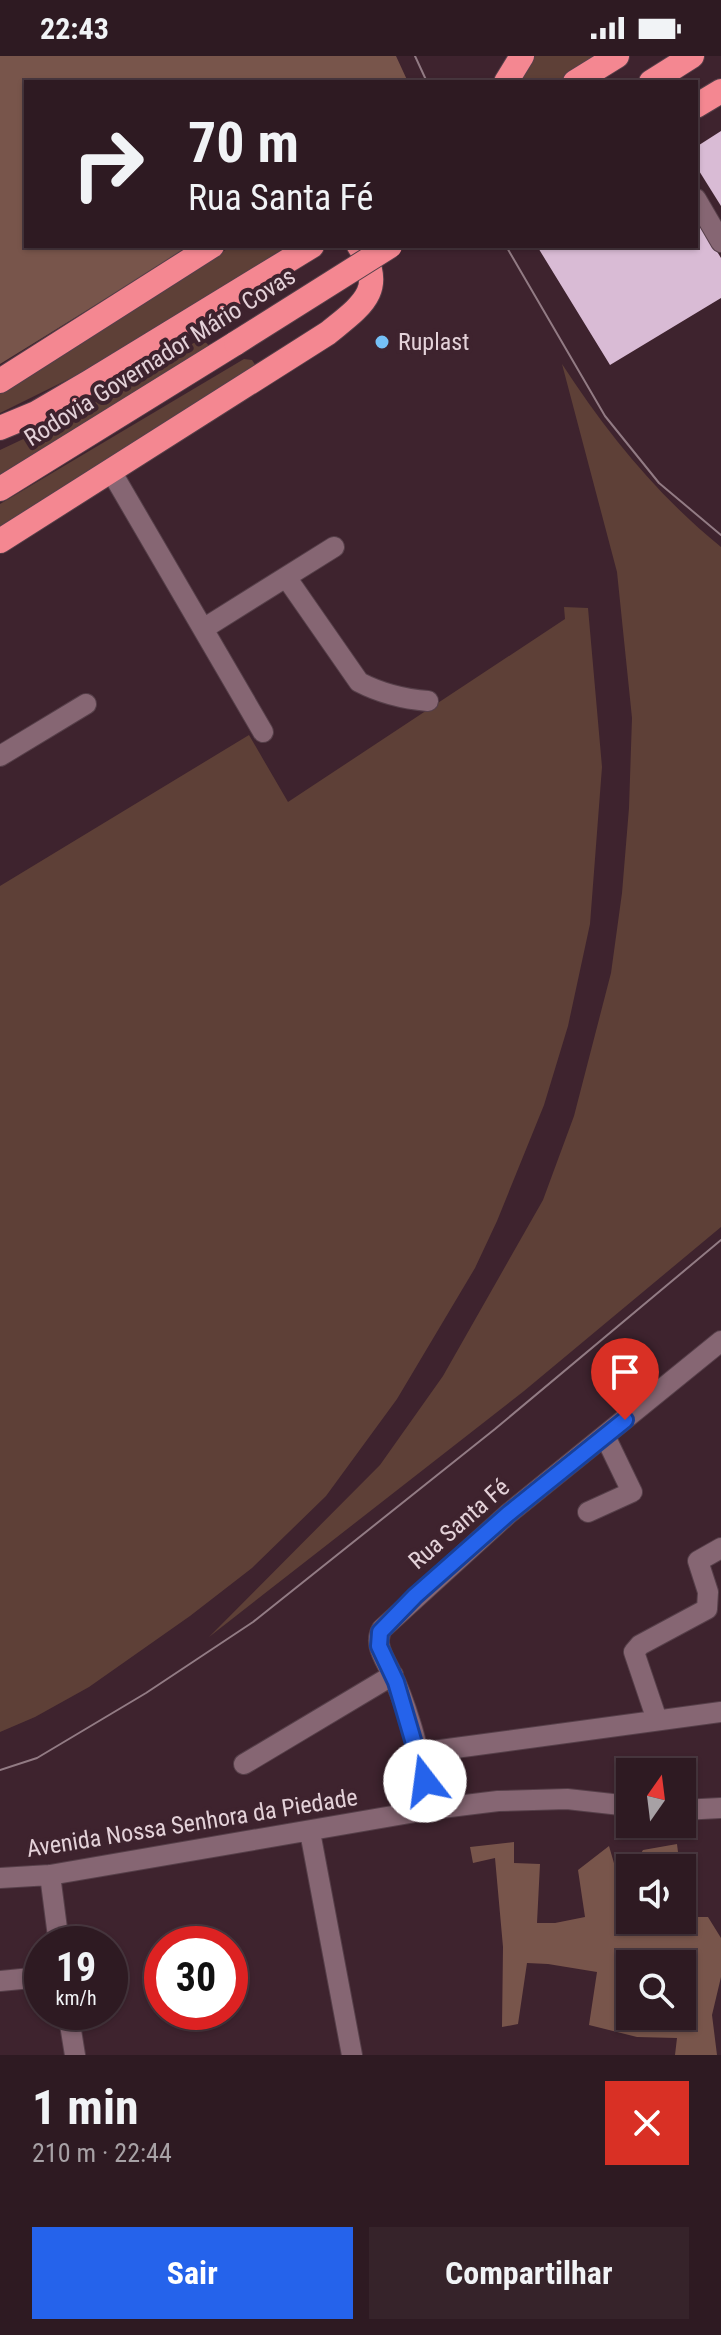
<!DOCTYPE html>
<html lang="pt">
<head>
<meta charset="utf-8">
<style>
  body { margin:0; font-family:"Roboto Condensed",sans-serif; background:#36232a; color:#f1f3f6; height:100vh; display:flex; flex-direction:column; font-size:30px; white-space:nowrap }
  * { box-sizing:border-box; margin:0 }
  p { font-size:26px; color:#a7a1a5 }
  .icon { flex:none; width:44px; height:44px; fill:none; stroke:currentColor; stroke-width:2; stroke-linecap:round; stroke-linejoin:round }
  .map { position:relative; height:1999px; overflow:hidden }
  .sheet { display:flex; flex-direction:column; background:#2e1a22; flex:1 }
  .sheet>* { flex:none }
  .hud { position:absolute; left:24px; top:24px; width:674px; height:168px; border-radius:0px; box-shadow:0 2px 6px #0004,0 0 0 2px #493840; background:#2e1a22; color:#f1f3f6; overflow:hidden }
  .needle { width:52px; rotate:14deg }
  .buttons { position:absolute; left:616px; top:1702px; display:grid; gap:16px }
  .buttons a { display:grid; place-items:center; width:80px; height:80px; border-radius:0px; background:#2e1a22; box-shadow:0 2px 6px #0004,0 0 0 2px #493840; font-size:40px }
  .speed { position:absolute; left:24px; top:1870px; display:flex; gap:16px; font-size:40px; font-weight:700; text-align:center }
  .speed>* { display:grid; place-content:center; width:104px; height:104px; border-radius:50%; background:#2e1a22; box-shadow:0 2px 6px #0004,0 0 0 2px #493840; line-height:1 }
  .speed small { font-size:20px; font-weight:400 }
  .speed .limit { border:12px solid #d22; background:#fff; color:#111 }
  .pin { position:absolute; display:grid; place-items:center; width:68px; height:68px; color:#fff; margin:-82px -34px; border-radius:50% 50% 50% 0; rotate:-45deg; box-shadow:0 0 8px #0007 }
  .pin .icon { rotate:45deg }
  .me { position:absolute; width:88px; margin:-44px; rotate:345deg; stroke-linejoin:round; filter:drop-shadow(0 0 6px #0008) }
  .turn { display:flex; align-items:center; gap:28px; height:168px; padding:0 32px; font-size:36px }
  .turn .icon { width:104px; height:104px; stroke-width:2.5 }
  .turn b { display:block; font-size:56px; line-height:68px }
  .round { display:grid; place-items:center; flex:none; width:84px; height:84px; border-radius:0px; background:#36232a }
  .headline { display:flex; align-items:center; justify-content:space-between; height:136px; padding:0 32px }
  h1 { font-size:48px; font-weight:700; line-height:60px }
  .cta { display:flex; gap:16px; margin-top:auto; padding:16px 32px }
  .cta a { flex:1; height:92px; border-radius:0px; background:#2563eb; color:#fff; font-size:32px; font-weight:700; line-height:92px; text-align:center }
  .cta a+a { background:#36232a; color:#f1f3f6 }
  .status { display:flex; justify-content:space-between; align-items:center; height:56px; padding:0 40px; background:#2e1a22; direction:ltr }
  .status svg { height:22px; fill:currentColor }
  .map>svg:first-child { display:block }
</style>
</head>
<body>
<div class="status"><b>22:43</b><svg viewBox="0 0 49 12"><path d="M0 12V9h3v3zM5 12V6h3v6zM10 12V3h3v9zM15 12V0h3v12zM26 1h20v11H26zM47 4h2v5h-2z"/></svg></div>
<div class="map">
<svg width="721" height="1999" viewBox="0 0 721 1999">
  <rect width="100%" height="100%" fill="#3e232e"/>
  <path fill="#5e4037" d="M530 0H601L559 26H512Z
    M232 190H290L85 315 0 357V333Z
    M202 282 210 291 0 422V394L72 360Z
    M244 303 252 304 256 310 0 473V448Z
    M562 308C607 377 657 439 721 491V1171L524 1335 209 1581 380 1409 443 1320 543 1144 574 1060 611 917 622 837 629 752 632 662 617 516Z
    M564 551 588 552 602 711 590 868 568 970 544 1049 497 1165 475 1212 397 1343 326 1440 252 1512 190 1560 89 1631 35 1661 0 1676V830L249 679 288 746 565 563Z"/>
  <path fill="#78554b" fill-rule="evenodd" d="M0 0H396L408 26H26V190H191L0 308Z
    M514 1786V1807L540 1808 537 1867H555L585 1861 578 1814 609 1790 616 1814 626 1823 630 1816V1864H682V1831L686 1861H708L721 1882V1921L712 1959 717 1999H675L677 1982 637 1981 589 1969 597 1916 548 1908 527 1907 518 1968 502 1971 503 1891 495 1802 473 1807 470 1791ZM630 1908H682V1960H630Z
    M677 1788 680 1812H632L643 1794Z"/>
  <path fill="#d9bbd5" d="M721 75V150L696 110V91Z
    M696 161 721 202V242L610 309 537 190H696Z"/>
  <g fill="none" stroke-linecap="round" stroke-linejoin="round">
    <defs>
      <path id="minor" d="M696 143 721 186
        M111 415 263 676
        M286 521 359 626C382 638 403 643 428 645
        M203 573 334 491
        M0 700 86 648
        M588 1456 632 1436 605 1380
        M657 1664 634 1596 640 1589 707 1553 708 1536 698 1505 721 1492
        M418 1697 721 1656
        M244 1708 393 1619
        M433 1753C421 1707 411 1657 390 1614 383 1600 374 1587 382 1573L508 1458 721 1285
        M682 1754 721 1752
        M310 1776 352 1999
        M50 1819 59 1888
        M0 1822 50 1819 433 1753 498 1745 567 1743 630 1750
        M0 1925 42 1921
        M68 1956 75 1999"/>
      <path id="highway" d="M506 26 522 0
        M575 26 617 0
        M651 26 692 0
        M696 50 721 35
        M0 325 212 190
        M0 372 36 357 89 326 312 190
        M0 433 236 287
        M0 485 328 277C361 250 388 234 359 190"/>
    </defs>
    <use href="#minor" stroke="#563f49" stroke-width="22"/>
    <use href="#highway" stroke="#563f49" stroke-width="26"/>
    <use href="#minor" stroke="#866673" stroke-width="20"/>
    <use href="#highway" stroke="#f48791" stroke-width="24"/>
    <path stroke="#927b84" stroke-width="2" d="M415 0 427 26
      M506 190 605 360 659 427 721 479
      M0 1714 37 1702 146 1637 253 1566 495 1373 721 1184"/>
    <defs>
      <path id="highway-bridge" d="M236 287 390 190"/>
    </defs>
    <use href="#highway-bridge" stroke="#563f49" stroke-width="26" stroke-linecap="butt"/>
    <use href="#highway-bridge" stroke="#f48791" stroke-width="24"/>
  </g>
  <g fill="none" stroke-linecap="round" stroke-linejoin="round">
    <defs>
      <path id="route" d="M425 1725 396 1626 379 1590 380 1576 415 1540 508 1458 625 1364"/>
    </defs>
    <use href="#route" stroke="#184099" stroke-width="20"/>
    <use href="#route" stroke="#2563eb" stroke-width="14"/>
  </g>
  <circle fill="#75c0f6" stroke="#3e232e" stroke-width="3" cx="382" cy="286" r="8"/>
  <g text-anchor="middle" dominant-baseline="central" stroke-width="8" stroke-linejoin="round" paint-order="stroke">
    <g font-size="24" fill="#e4d2d9" stroke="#3e232e" text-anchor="start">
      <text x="398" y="286">Ruplast</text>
    </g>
    <g font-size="24" fill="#e4d2d9" stroke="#3e232e">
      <text transform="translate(160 301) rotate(-32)">Rodovia Governador Mário Covas</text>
      <text transform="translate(459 1468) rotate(-41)">Rua Santa Fé</text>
      <text transform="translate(192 1767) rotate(-9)">Avenida Nossa Senhora da Piedade</text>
    </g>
  </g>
</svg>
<div class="buttons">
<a><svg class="needle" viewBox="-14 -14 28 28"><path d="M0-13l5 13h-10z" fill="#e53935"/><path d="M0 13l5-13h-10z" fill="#a7a1a5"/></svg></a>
<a><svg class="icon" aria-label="sound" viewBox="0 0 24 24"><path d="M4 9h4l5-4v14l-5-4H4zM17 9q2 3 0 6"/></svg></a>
<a><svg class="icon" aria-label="search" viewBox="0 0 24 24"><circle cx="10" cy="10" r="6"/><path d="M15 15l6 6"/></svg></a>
</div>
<div class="speed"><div>19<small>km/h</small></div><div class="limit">30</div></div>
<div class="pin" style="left:625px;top:1364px;background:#d93025"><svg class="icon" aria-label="arrive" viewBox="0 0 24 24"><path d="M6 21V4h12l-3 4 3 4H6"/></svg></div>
<svg class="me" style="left:425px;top:1725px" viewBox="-20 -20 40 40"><circle r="19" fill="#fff"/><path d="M0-13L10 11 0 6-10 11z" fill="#2563eb"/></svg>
<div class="hud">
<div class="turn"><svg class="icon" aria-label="right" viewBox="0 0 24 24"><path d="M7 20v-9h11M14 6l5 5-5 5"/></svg><div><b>70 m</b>Rua Santa Fé</div></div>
</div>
</div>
<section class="sheet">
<div class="headline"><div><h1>1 min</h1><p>210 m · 22:44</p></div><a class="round" style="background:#d93025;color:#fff"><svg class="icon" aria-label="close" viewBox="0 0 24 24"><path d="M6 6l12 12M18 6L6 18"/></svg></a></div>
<div class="cta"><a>Sair</a><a>Compartilhar</a></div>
</section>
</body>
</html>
